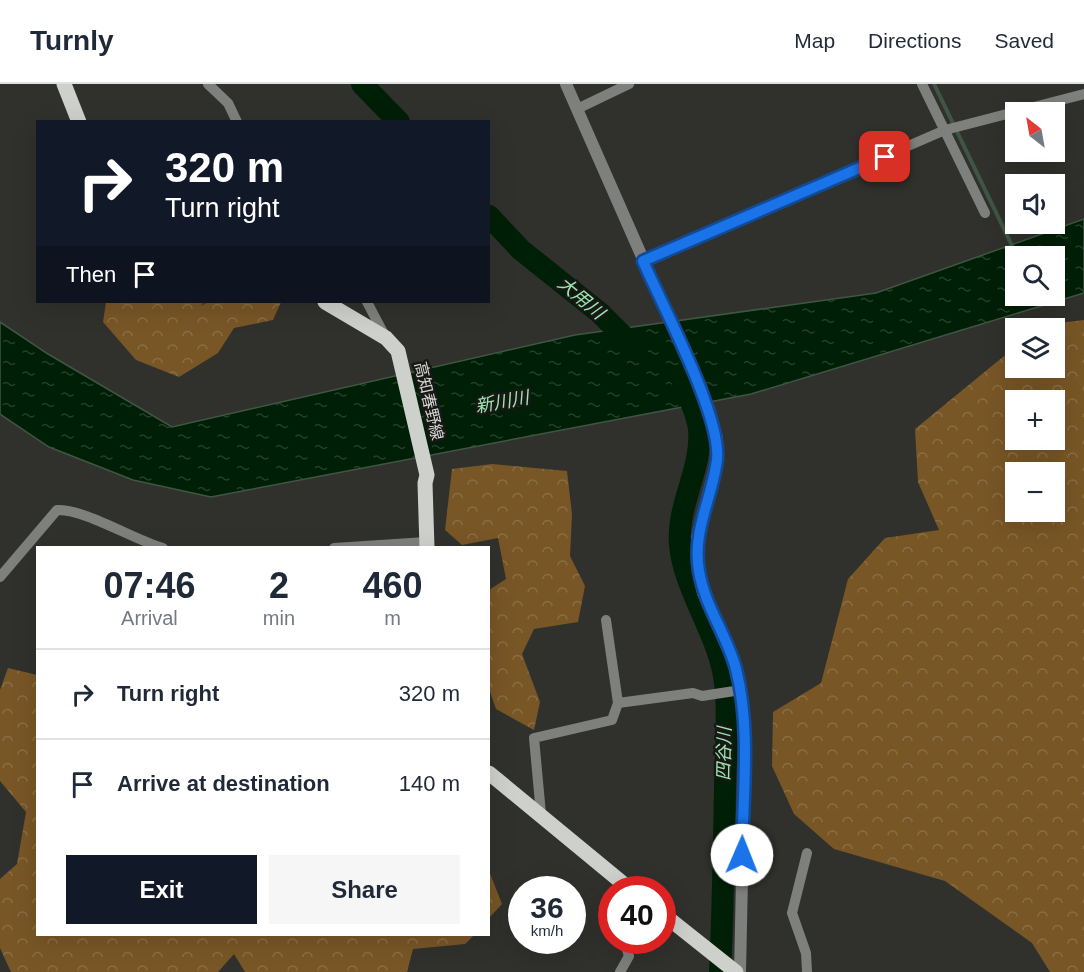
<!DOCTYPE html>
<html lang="en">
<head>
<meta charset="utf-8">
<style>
  body { margin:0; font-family:Helvetica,"Noto Sans JP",sans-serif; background:#f6f6f7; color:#1f2937; height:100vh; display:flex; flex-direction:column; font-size:22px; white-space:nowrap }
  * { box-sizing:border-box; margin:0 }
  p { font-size:20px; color:#747a83 }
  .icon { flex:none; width:33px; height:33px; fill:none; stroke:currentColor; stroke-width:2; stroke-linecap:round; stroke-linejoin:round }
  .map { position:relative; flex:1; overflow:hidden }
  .drawer { position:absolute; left:36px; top:462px; width:454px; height:390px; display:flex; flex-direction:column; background:#fff; border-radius:0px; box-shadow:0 6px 24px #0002 }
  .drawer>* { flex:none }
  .hud { position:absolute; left:36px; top:36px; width:454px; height:183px; border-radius:0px; box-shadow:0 6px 24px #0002; background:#111827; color:#fff; overflow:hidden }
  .needle { width:39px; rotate:329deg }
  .buttons { position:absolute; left:1005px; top:18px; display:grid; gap:12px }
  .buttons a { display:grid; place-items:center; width:60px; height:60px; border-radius:0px; background:#fff; box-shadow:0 6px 24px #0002; font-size:30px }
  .speed { position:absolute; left:508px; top:792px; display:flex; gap:12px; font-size:30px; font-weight:700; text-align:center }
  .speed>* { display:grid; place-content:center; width:78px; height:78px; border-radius:50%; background:#fff; box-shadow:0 6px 24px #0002; line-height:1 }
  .speed small { font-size:15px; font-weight:400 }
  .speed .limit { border:9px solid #d22; background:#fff; color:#111 }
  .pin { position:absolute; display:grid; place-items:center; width:51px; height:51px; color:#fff; margin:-26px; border-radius:12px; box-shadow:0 3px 9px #0006 }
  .me { position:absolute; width:66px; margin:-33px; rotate:1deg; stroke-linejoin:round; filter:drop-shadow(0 0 4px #0008) }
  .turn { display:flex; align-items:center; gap:21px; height:126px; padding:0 30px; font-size:27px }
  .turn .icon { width:78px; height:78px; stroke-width:2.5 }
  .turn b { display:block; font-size:42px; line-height:51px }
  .then { display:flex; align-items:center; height:57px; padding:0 30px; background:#0003; gap:12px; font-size:22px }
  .eta { display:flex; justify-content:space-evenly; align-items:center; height:102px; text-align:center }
  .eta b { font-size:36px; font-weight:700; line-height:42px }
  .action { display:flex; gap:12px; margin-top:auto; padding:12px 30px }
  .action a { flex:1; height:69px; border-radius:0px; background:#111827; color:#fff; font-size:24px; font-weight:700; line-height:69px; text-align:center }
  .action a+a { background:#f6f6f7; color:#1f2937 }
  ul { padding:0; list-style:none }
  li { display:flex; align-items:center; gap:18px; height:90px; padding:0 30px; border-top:2px solid #e0e1e3 }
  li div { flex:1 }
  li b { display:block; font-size:22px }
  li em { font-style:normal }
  header { display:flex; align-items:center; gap:36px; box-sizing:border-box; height:84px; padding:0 30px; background:#fff; border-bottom:2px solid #e0e1e3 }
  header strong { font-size:28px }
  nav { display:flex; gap:33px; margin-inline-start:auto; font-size:21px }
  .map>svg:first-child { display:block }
</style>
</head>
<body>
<header>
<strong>Turnly</strong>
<nav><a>Map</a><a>Directions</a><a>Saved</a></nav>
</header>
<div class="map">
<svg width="1084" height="888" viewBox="0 0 1084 888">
  <defs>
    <pattern id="forest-crowns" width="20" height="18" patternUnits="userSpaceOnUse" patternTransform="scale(1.5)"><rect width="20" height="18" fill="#785626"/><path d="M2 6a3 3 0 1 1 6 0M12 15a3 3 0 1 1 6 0" fill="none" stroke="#8a6e45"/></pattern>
    <pattern id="water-ripples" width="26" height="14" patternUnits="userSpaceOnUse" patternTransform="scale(1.5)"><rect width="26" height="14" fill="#001f07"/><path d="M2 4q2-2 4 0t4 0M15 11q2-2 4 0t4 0" fill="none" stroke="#243f2a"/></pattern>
  </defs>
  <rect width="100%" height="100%" fill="#30312c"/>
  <path fill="url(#forest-crowns)" fill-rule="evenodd" d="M106 218H281L273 236 234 244 218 269 179 293 136 276 103 238Z
    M1084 236V888H1050L1032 859 945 797 834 765 794 730 772 682 773 628 821 599 848 495 885 454 939 446 918 398 915 345 1015 263 1016 284H1054V244H1038L1042 241ZM1016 316H1054V356H1016ZM1016 388H1054V428H1016Z
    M492 380 567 387 572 430 570 472 585 502 578 538 534 545 522 570 540 618 534 646 496 625 489 605V506L506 495 498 454 462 461 445 446 452 385Z
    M8 584 37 591 38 850 474 851 465 860 413 865 407 888H245L234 870 218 888H11L0 864V795L17 780 26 728 0 697V606Z
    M489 787 502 820 489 834Z"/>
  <path fill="url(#water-ripples)" stroke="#405644" stroke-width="1.5" fill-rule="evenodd" d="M1084 135V209L751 310 211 413 133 396 49 363 0 330V238L48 270 172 343 575 251 876 209ZM1016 172H1054V212H1016Z"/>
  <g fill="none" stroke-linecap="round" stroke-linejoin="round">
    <path stroke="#405644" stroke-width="4" d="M934 0 1017 172"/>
    <path stroke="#001f07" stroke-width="22" d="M362 0 399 38
      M489 132 521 166 600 229 637 266
      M681 293C687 309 697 328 699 345 703 387 673 425 681 469 689 514 719 552 725 598 729 632 726 668 725 702 724 764 723 826 720 888"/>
    <path stroke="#7e807d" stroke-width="10" d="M208 0 228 19 237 38
      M922 0 985 129
      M577 25 629 0
      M643 177 945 46 1084 10
      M367 218 386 254
      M334 464 426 458
      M0 493 57 426C85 425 132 455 163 464
      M606 536 618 619
      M541 730 534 654 612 636 618 619 693 609 702 612 741 606
      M807 769 792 829 806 869 807 888
      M620 888 629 872 624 856"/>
    <path stroke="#7e807d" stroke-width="12" d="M566 0 709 325 717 354V376L697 454 698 484 703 509 735 581 741 606 745 654 740 888"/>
    <path stroke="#cdd0cb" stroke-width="15" d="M64 0 79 38
      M325 218 386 254 398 267 427 391 425 399 427 464
      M489 689 631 806
      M663 830 736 888"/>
  </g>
  <path fill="#50441d" d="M202 218H209L201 222Z"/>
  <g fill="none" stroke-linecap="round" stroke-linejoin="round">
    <defs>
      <path id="route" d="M742 771C743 710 751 644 736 585 727 551 705 523 699 487 692 447 712 415 717 376 722 333 662 221 643 177L885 73"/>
    </defs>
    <use href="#route" stroke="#114b97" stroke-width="15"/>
    <use href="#route" stroke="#1a73e8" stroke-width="10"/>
  </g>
  <g text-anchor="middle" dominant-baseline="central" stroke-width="5" stroke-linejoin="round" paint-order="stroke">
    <g font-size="16" fill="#d7d7d4" stroke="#181916">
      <text transform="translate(429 317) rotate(77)">高知春野線</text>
    </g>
    <g font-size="18" font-style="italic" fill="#9de7ae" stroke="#181916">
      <text transform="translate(581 214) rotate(40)">大用川</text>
      <text transform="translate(502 318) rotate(-10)">新川川</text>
      <text transform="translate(724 670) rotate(-89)">四谷川</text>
    </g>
  </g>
</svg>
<div class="buttons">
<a><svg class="needle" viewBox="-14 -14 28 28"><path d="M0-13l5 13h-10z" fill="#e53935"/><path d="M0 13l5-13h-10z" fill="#747a83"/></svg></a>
<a><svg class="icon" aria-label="sound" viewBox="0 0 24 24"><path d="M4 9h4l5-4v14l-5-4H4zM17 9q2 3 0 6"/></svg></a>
<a><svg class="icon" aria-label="search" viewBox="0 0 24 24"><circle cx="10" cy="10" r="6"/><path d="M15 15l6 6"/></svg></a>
<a><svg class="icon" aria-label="layers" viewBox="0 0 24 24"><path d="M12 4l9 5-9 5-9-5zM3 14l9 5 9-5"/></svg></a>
<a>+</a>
<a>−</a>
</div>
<div class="speed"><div>36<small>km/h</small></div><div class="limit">40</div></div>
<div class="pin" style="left:885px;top:73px;background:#d93025"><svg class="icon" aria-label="arrive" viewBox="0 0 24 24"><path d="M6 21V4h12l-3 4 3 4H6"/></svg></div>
<svg class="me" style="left:742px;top:771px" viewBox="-20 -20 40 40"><circle r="19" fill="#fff"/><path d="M0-13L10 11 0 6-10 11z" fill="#1a73e8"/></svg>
<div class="hud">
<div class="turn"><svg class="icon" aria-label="right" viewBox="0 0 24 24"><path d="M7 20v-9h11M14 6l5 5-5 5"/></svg><div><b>320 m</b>Turn right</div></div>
<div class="then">Then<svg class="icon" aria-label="arrive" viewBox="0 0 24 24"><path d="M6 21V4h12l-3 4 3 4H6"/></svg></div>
</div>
<section class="drawer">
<div class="eta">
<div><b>07:46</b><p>Arrival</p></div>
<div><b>2</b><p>min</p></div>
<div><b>460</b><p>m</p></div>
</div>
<ul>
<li><svg class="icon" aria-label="right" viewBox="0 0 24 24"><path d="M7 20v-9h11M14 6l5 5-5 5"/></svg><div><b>Turn right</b></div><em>320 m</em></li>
<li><svg class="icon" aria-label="arrive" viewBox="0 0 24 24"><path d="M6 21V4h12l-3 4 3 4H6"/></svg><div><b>Arrive at destination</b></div><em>140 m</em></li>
</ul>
<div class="action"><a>Exit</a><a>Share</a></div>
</section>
</div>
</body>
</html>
